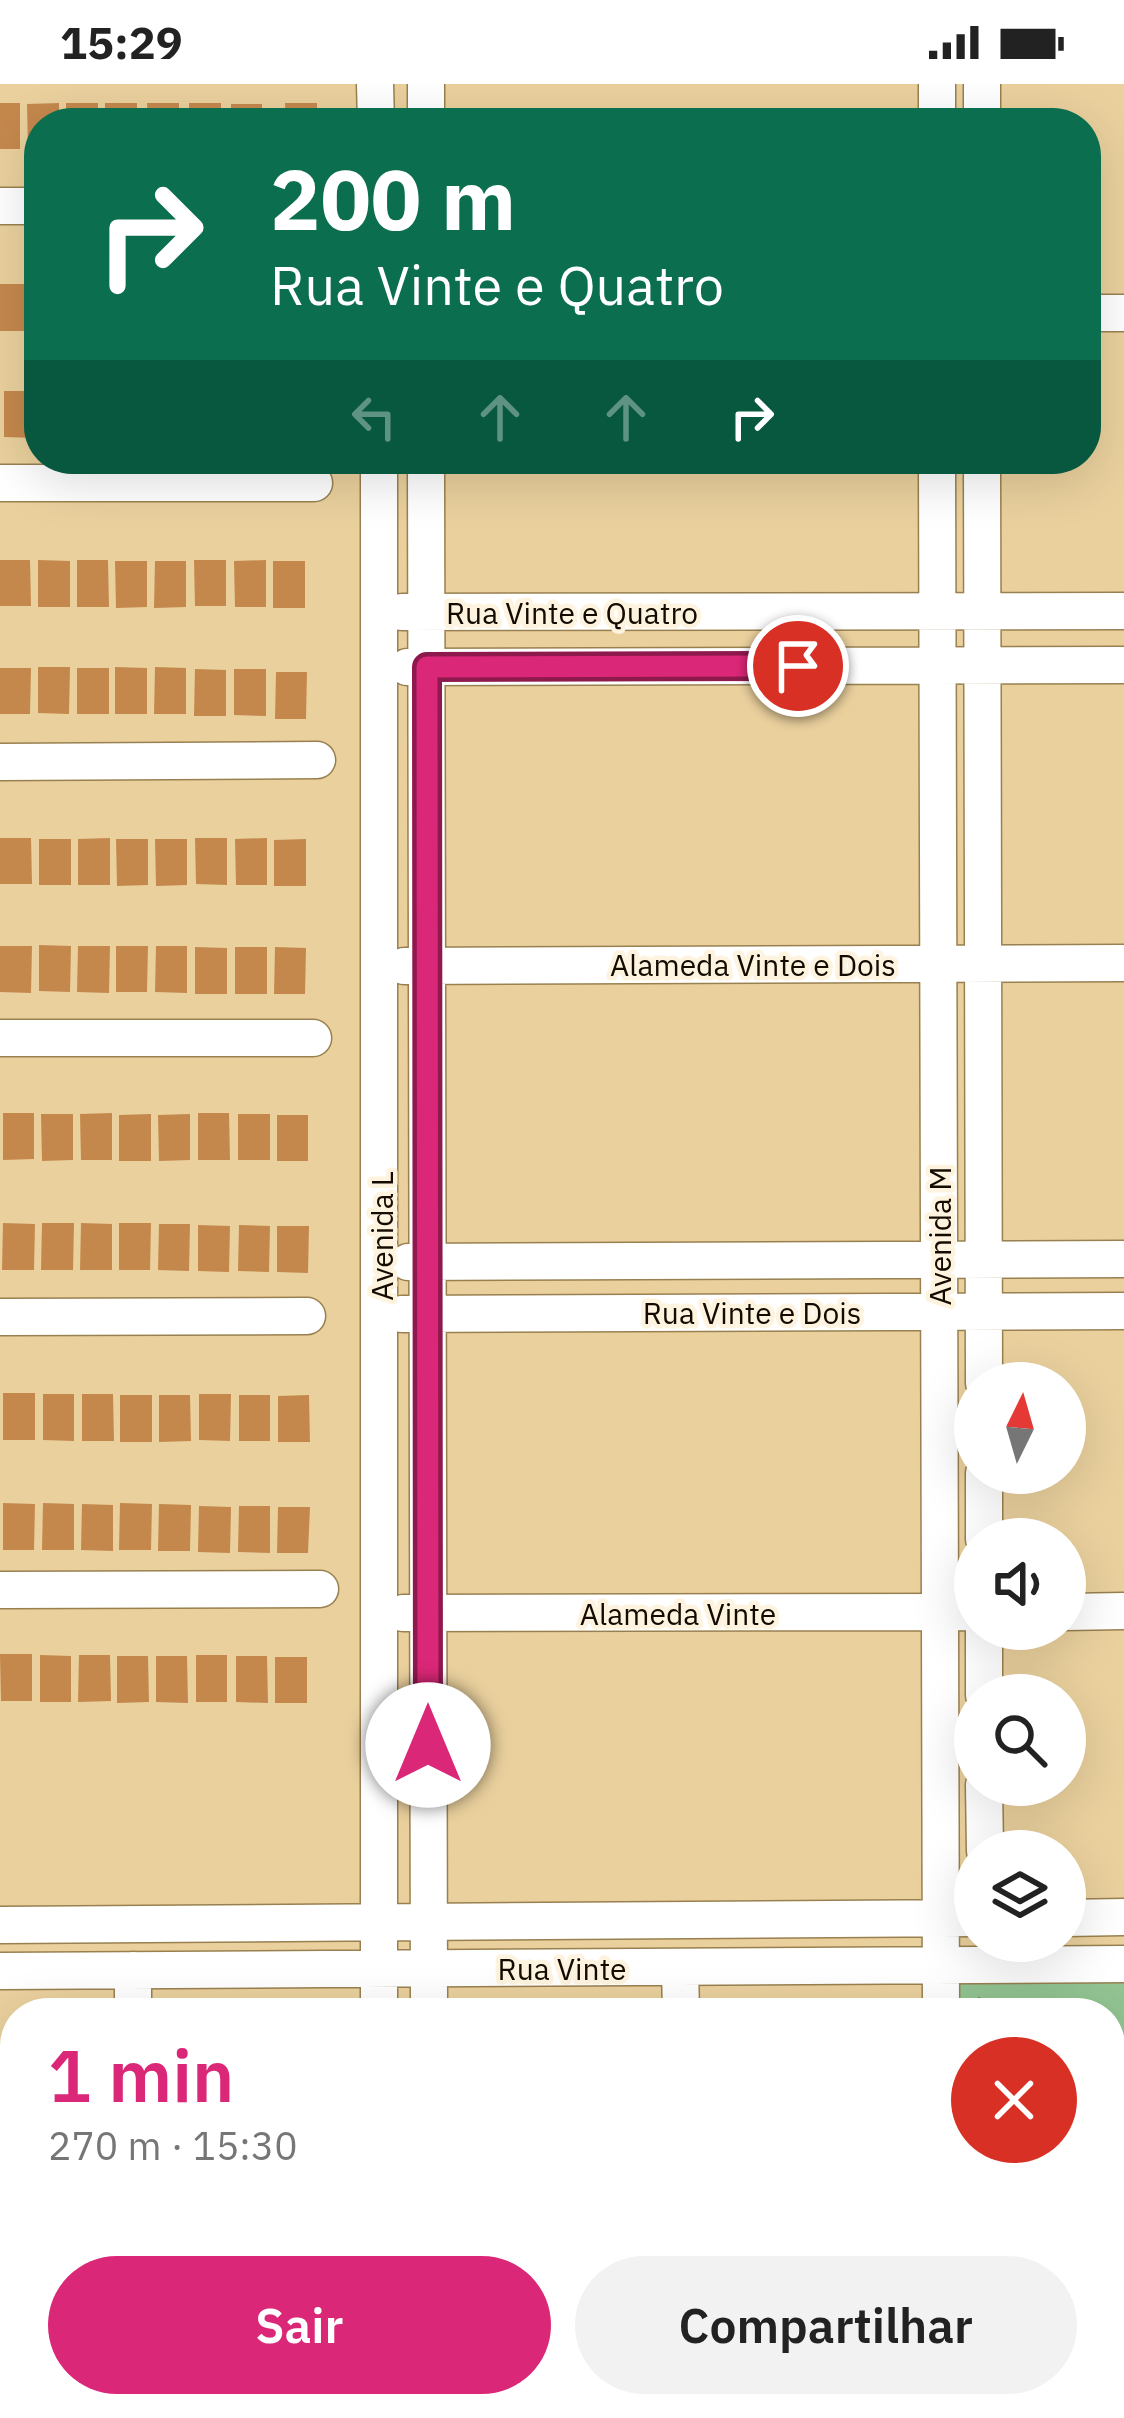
<!DOCTYPE html>
<html lang="pt">
<head>
<meta charset="utf-8">
<style>
  body { margin:0; font-family:"IBM Plex Sans",sans-serif; background:#f2f2f2; color:#222; height:100vh; display:flex; flex-direction:column; font-size:45px; white-space:nowrap }
  * { box-sizing:border-box; margin:0 }
  p { font-size:39px; color:#767676 }
  .icon { flex:none; width:66px; height:66px; fill:none; stroke:currentColor; stroke-width:2; stroke-linecap:round; stroke-linejoin:round }
  .map { position:relative; flex:1; overflow:hidden }
  .details { position:absolute; left:0px; top:1914px; width:1125px; height:420px; display:flex; flex-direction:column; background:#fff; border-radius:48px 48px 0 0; box-shadow:0 12px 48px #0002 }
  .details>* { flex:none }
  .hud { position:absolute; left:24px; top:24px; width:1077px; height:366px; border-radius:48px; box-shadow:0 12px 48px #0002; background:#0b6e4f; color:#fff; overflow:hidden }
  .needle { width:78px; rotate:5deg }
  .fabs { position:absolute; left:954px; top:1278px; display:grid; gap:24px }
  .fabs a { display:grid; place-items:center; width:132px; height:132px; border-radius:50%; background:#fff; box-shadow:0 12px 48px #0002; font-size:60px }
  .pin { position:absolute; display:grid; place-items:center; width:102px; height:102px; color:#fff; margin:-51px; border:6px solid #fff; border-radius:50%; box-shadow:0 3px 12px #0007 }
  .me { position:absolute; width:132px; margin:-66px; rotate:0deg; stroke-linejoin:round; filter:drop-shadow(0 0 9px #0008) }
  .turn { display:flex; align-items:center; gap:42px; height:252px; padding:0 48px; font-size:54px }
  .turn .icon { width:156px; height:156px; stroke-width:2.5 }
  .turn b { display:block; font-size:84px; line-height:102px }
  .lanes { display:flex; align-items:center; height:114px; padding:0 48px; background:#0003; justify-content:center; gap:60px; direction:ltr }
  .lanes .off { opacity:.35 }
  .round { display:grid; place-items:center; flex:none; width:126px; height:126px; border-radius:63px; background:#f2f2f2 }
  .overview { display:flex; align-items:center; justify-content:space-between; height:204px; padding:0 48px }
  h1 { font-size:72px; font-weight:600; line-height:90px; color:#db2777 }
  .primary-button { display:flex; gap:24px; margin-top:auto; padding:24px 48px }
  .primary-button a { flex:1; height:138px; border-radius:72px; background:#db2777; color:#fff; font-size:48px; font-weight:600; line-height:138px; text-align:center }
  .primary-button a+a { background:#f2f2f2; color:#222 }
  .status { display:flex; justify-content:space-between; align-items:center; height:84px; padding:0 60px; background:#fff; direction:ltr }
  .status svg { height:33px; fill:currentColor }
  .map>svg:first-child { display:block }
</style>
</head>
<body>
<div class="status"><b>15:29</b><svg viewBox="0 0 49 12"><path d="M0 12V9h3v3zM5 12V6h3v6zM10 12V3h3v9zM15 12V0h3v12zM26 1h20v11H26zM47 4h2v5h-2z"/></svg></div>
<div class="map">
<svg width="1124" height="2334" viewBox="0 0 1124 2334">
  <rect width="100%" height="100%" fill="#ead09d"/>
  <path fill="#93c492" d="M1124 1881V2334H944V2319H1110V1929H942V1882Z"/>
  <path fill="#c4884d" d="M0 19H20V65H0Z
    M59 19V39H39V66H28L27 20Z
    M66 19H98V39H66Z
    M105 19H137V39H105Z
    M147 19H179V39H148Z
    M189 19H221V39H189Z
    M285 19H317V39H286Z
    M231 20H262V39H231Z
    M0 200H32V247H0Z
    M4 307H36L35 354 4 353Z
    M0 476H30L31 522H0Z
    M38 476 70 477V523H38Z
    M77 476H108L109 523H77Z
    M194 476H226V522H195Z
    M266 476V523H235L234 477Z
    M115 477H147V523L116 524Z
    M155 477H186V523L154 524Z
    M273 477H305V524H273Z
    M38 583H70L69 630 38 629Z
    M115 583 147 584V630H115Z
    M155 583 186 584V630H154Z
    M0 584H31L30 630H0Z
    M77 584H109V630H77Z
    M195 585 226 586V632H194Z
    M234 585H266V632L234 631Z
    M276 588H307L306 635H275Z
    M0 754H31L32 800H0Z
    M110 754V801H78V755Z
    M195 754H227V801L196 800Z
    M267 754V801H236L235 755Z
    M39 755H71V801H39Z
    M116 755H148V801L117 802Z
    M155 755H187V801L156 802Z
    M306 755V802H274V756Z
    M39 861 71 862 70 908 39 907Z
    M0 862H32L31 909 0 908Z
    M78 862H110L109 909 77 908Z
    M116 862H148L147 908H116Z
    M156 862H187V909L155 908Z
    M195 863 227 864V910H195Z
    M235 863H267V910H235Z
    M275 863 306 864 305 910H274Z
    M3 1029H34V1075L3 1076Z
    M112 1029V1076H81L80 1030Z
    M198 1029H229L230 1076H198Z
    M41 1030H73V1076L42 1077Z
    M151 1030V1077H119V1031Z
    M190 1030V1076L159 1077 158 1031Z
    M238 1030H270V1076H238Z
    M277 1031H308V1077H277Z
    M3 1139 35 1140 34 1186H2Z
    M42 1139H74L73 1186H41Z
    M81 1139 112 1140V1186H80Z
    M119 1139H151L150 1186H119Z
    M159 1140H190L189 1187 158 1186Z
    M198 1141 230 1142 229 1188 198 1187Z
    M239 1141 270 1142 269 1188 238 1187Z
    M277 1142H309L308 1189 277 1188Z
    M3 1309H35V1356H3Z
    M43 1310H74V1357L43 1356Z
    M82 1310H113L114 1357H82Z
    M199 1310H231L230 1357 199 1356Z
    M120 1311H152V1358H120Z
    M159 1311H190L191 1357 159 1358Z
    M239 1311H270V1357H239Z
    M309 1311 310 1358H278V1312Z
    M3 1419 35 1420 34 1466H3Z
    M43 1419 74 1420V1466H42Z
    M120 1419 152 1420 151 1466H119Z
    M82 1420 113 1421V1467L81 1466Z
    M159 1420 191 1421 190 1467H158Z
    M199 1422 231 1423 230 1469 198 1468Z
    M239 1422H270V1469L238 1468Z
    M278 1423H310L308 1469H277Z
    M0 1570H32V1617H1Z
    M40 1571 71 1572V1618H40Z
    M79 1571H110L111 1617 78 1618Z
    M196 1571H227V1618H196Z
    M117 1572H148L149 1618 117 1619Z
    M156 1572H187L188 1619 156 1618Z
    M236 1572H267L268 1619 236 1618Z
    M275 1573H307V1619H275Z"/>
  <g fill="none" stroke-linecap="round" stroke-linejoin="round">
    <defs>
      <path id="minor" d="M375 0 376 39
        M426 0V39
        M937 0V39
        M982 39V0
        M0 122H39
        M1086 229H1124
        M379 375V1929
        M426 375 429 1929
        M937 375 941 1929
        M982 375 984 1299
        M0 399H314
        M402 528 1124 527
        M407 583 1124 581
        M0 678 317 676
        M404 882 1124 879
        M0 954H313
        M408 1178 1124 1175
        M402 1230 1124 1227
        M0 1233 307 1232
        M984 1389V1455
        M0 1506 320 1505
        M1065 1528 1124 1527
        M403 1529 975 1528
        M984 1545V1611
        M984 1701 985 1767
        M1065 1834 1124 1833
        M0 1841 975 1834
        M680 1883 681 1929
        M133 1886V1929
        M0 1887 1124 1880
        M134 2319V2334
        M382 2319 383 2334
        M689 2319 690 2334
        M944 2319V2334
        M425 2334V2319"/>
    </defs>
    <use href="#minor" stroke="#988050" stroke-width="39"/>
    <path stroke="#7a694b" stroke-width="6" stroke-dasharray="9 9" stroke-linecap="butt" d="M977 1915 992 1929
      M1110 1976 1124 1963
      M1110 2037 1124 2050
      M1110 2237 1124 2229
      M1110 2292H1124
      M1016 2319V2334"/>
    <use href="#minor" stroke="#fff" stroke-width="36"/>
  </g>
  <g fill="none" stroke-linecap="round" stroke-linejoin="round">
    <defs>
      <path id="route" d="M428 1661 427 583 798 582"/>
    </defs>
    <use href="#route" stroke="#8e194d" stroke-width="30"/>
    <use href="#route" stroke="#db2777" stroke-width="21"/>
  </g>
  <g text-anchor="middle" dominant-baseline="central" stroke-width="9" stroke-linejoin="round" paint-order="stroke">
    <g font-size="30" fill="#140b00" stroke="#fdf3df">
      <text x="572" y="528">Rua Vinte e Quatro</text>
      <text x="753" y="880">Alameda Vinte e Dois</text>
      <text transform="translate(381 1152) rotate(-90)">Avenida L</text>
      <text transform="translate(939 1152) rotate(-90)">Avenida M</text>
      <text x="752" y="1228">Rua Vinte e Dois</text>
      <text x="678" y="1529">Alameda Vinte</text>
      <text x="562" y="1884">Rua Vinte</text>
    </g>
  </g>
</svg>
<div class="fabs">
<a><svg class="needle" viewBox="-14 -14 28 28"><path d="M0-13l5 13h-10z" fill="#e53935"/><path d="M0 13l5-13h-10z" fill="#767676"/></svg></a>
<a><svg class="icon" aria-label="sound" viewBox="0 0 24 24"><path d="M4 9h4l5-4v14l-5-4H4zM17 9q2 3 0 6"/></svg></a>
<a><svg class="icon" aria-label="search" viewBox="0 0 24 24"><circle cx="10" cy="10" r="6"/><path d="M15 15l6 6"/></svg></a>
<a><svg class="icon" aria-label="layers" viewBox="0 0 24 24"><path d="M12 4l9 5-9 5-9-5zM3 14l9 5 9-5"/></svg></a>
</div>
<div class="pin" style="left:798px;top:582px;background:#d93025"><svg class="icon" aria-label="arrive" viewBox="0 0 24 24"><path d="M6 21V4h12l-3 4 3 4H6"/></svg></div>
<svg class="me" style="left:428px;top:1661px" viewBox="-20 -20 40 40"><circle r="19" fill="#fff"/><path d="M0-13L10 11 0 6-10 11z" fill="#db2777"/></svg>
<div class="hud">
<div class="turn"><svg class="icon" aria-label="right" viewBox="0 0 24 24"><path d="M7 20v-9h11M14 6l5 5-5 5"/></svg><div><b>200 m</b>Rua Vinte e Quatro</div></div>
<div class="lanes"><svg class="icon off" aria-label="left" viewBox="0 0 24 24"><path d="M17 20v-9H6M10 6l-5 5 5 5"/></svg><svg class="icon off" aria-label="ahead" viewBox="0 0 24 24"><path d="M12 20V5M6 11l6-6 6 6"/></svg><svg class="icon off" aria-label="ahead" viewBox="0 0 24 24"><path d="M12 20V5M6 11l6-6 6 6"/></svg><svg class="icon" aria-label="right" viewBox="0 0 24 24"><path d="M7 20v-9h11M14 6l5 5-5 5"/></svg></div>
</div>
<section class="details">
<div class="overview"><div><h1>1 min</h1><p>270 m · 15:30</p></div><a class="round" style="background:#d93025;color:#fff"><svg class="icon" aria-label="close" viewBox="0 0 24 24"><path d="M6 6l12 12M18 6L6 18"/></svg></a></div>
<div class="primary-button"><a>Sair</a><a>Compartilhar</a></div>
</section>
</div>
</body>
</html>
